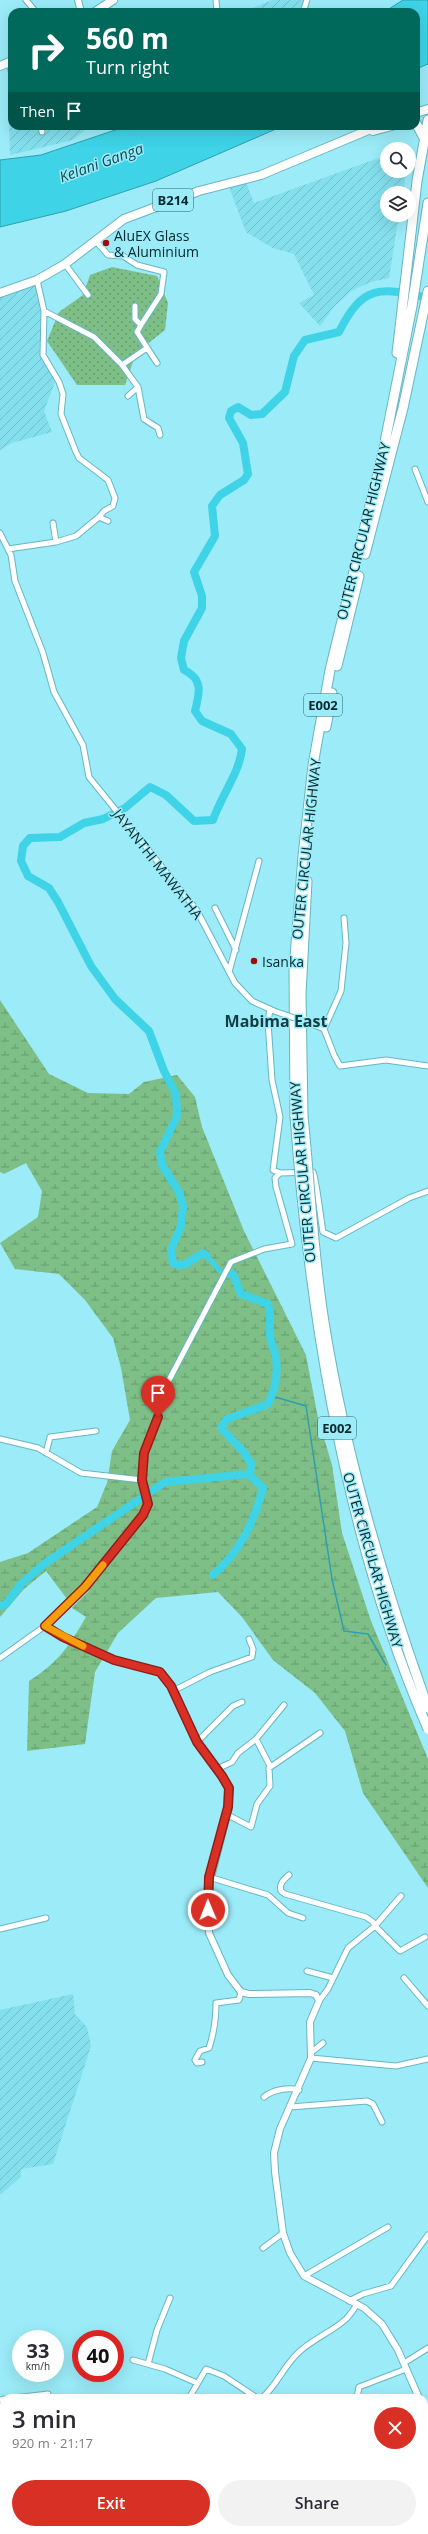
<!DOCTYPE html>
<html lang="en">
<head>
<meta charset="utf-8">
<style>
  body { margin:0; font-family:"Open Sans",sans-serif; background:#f2f2f3; color:#2b2b33; height:100vh; display:flex; flex-direction:column; font-size:15px; white-space:nowrap }
  * { box-sizing:border-box; margin:0 }
  p { font-size:13px; color:#7c7c81 }
  .icon { flex:none; width:22px; height:22px; fill:none; stroke:currentColor; stroke-width:2; stroke-linecap:round; stroke-linejoin:round }
  .map { position:relative; flex:1; overflow:hidden }
  .panel { position:absolute; left:0px; top:2394px; width:428px; height:140px; display:flex; flex-direction:column; background:#fff; border-radius:12px 12px 0 0; box-shadow:0 4px 16px #0002 }
  .panel>* { flex:none }
  .top-card { position:absolute; left:8px; top:8px; width:412px; height:122px; border-radius:12px; box-shadow:0 4px 16px #0002; background:#00695c; color:#fff; overflow:hidden }
  .fabs { position:absolute; left:380px; top:142px; display:grid; gap:8px }
  .fabs a { display:grid; place-items:center; width:36px; height:36px; border-radius:50%; background:#fff; box-shadow:0 4px 16px #0002; font-size:20px }
  .speed { position:absolute; left:12px; top:2330px; display:flex; gap:8px; font-size:20px; font-weight:700; text-align:center }
  .speed>* { display:grid; place-content:center; width:52px; height:52px; border-radius:50%; background:#fff; box-shadow:0 4px 16px #0002; line-height:1 }
  .speed small { font-size:10px; font-weight:400 }
  .speed .limit { border:6px solid #d22; background:#fff; color:#111 }
  .pin { position:absolute; display:grid; place-items:center; width:34px; height:34px; color:#fff; margin:-41px -17px; border-radius:50% 50% 50% 0; rotate:-45deg; box-shadow:0 0 4px #0007 }
  .pin .icon { rotate:45deg }
  .me { position:absolute; width:44px; margin:-22px; rotate:359deg; stroke-linejoin:round; filter:drop-shadow(0 0 3px #0008) }
  .turn { display:flex; align-items:center; gap:14px; height:84px; padding:0 12px; font-size:18px }
  .turn .icon { width:52px; height:52px; stroke-width:2.5 }
  .turn b { display:block; font-size:28px; line-height:34px }
  .then { display:flex; align-items:center; height:38px; padding:0 12px; background:#0003; gap:8px; font-size:15px }
  .round { display:grid; place-items:center; flex:none; width:42px; height:42px; border-radius:21px; background:#f2f2f3 }
  .overview { display:flex; align-items:center; justify-content:space-between; height:68px; padding:0 12px }
  h1 { font-size:24px; font-weight:600; line-height:30px }
  .cta { display:flex; gap:8px; margin-top:auto; padding:8px 12px }
  .cta a { flex:1; height:46px; border-radius:24px; background:#d93025; color:#fff; font-size:16px; font-weight:600; line-height:46px; text-align:center }
  .cta a+a { background:#f2f2f3; color:#2b2b33 }
  .map>svg:first-child { display:block }
</style>
</head>
<body>
<div class="map">
<svg width="428" height="2534" viewBox="0 0 428 2534">
  <defs>
    <pattern id="industrial-furrows" width="10" height="10" patternUnits="userSpaceOnUse"><rect width="10" height="10" fill="#84dfed"/><path d="M-1 1l2-2M0 10L10 0M9 11l2-2" fill="none" stroke="#70bfcc"/></pattern>
    <pattern id="green-dots" width="8" height="8" patternUnits="userSpaceOnUse"><rect width="8" height="8" fill="#7ebf88"/><path d="M2 2h.1M6 6h.1" fill="none" stroke="#659b70" stroke-width="1.8" stroke-linecap="round"/></pattern>
    <pattern id="wetland-marsh" width="20" height="14" patternUnits="userSpaceOnUse"><rect width="20" height="14" fill="#7ebf88"/><path d="M1 5h8M5 5V1M11 12h8M15 12V8" fill="none" stroke="#659b70"/></pattern>
  </defs>
  <rect width="100%" height="100%" fill="#9bebf8"/>
  <path fill="url(#industrial-furrows)" d="M272 0H307L310 12H243Z
    M8 102H12V126H85V130L73 140 10 155Z
    M387 155V171H406L403 193H387V215H399L389 278 371 282 351 291 334 307 320 326 299 303 314 295 294 254 273 248 246 232 229 187 246 182 254 203Z
    M36 285 43 311 41 355 55 382 44 411 52 432 12 443 0 450V296Z
    M73 1994 75 2014 87 2027 91 2046 53 2164 21 2169V2177L0 2195V2010Z"/>
  <path fill="url(#green-dots)" d="M112 267 157 276 168 303 165 330 136 353 125 385H77L47 341 59 312 83 295 90 275Z"/>
  <path fill="url(#wetland-marsh)" d="M0 1000 49 1074 88 1093 129 1094 144 1082 177 1075 195 1097 202 1127 244 1231 306 1355 318 1418 332 1465 342 1533 371 1621 428 1759V1888L363 1793 345 1731 315 1693 273 1660 242 1617 218 1592 156 1598 118 1633 95 1672 85 1744 27 1751 29 1681C59 1662 69 1646 86 1617L72 1608 90 1590 82 1584 67 1599 46 1571 24 1589 0 1617V1562L28 1553 97 1507 107 1483 112 1451 130 1420 121 1368 113 1338 85 1300 59 1274 15 1269 0 1243 38 1217 42 1191 26 1163 4 1174 0 1172Z"/>
  <path fill="#3ed3e7" stroke="#2da0af" d="M403 0H428V64L416 69V12H384Z
    M127 126H283L156 181 66 211 0 227V160L41 155Z"/>
  <g fill="none" stroke-linecap="round" stroke-linejoin="round">
    <path stroke="#2da0af" stroke-width="1.5" d="M272 1396 306 1406 332 1579 344 1631 368 1634 386 1665"/>
    <path stroke="#3ed3e7" stroke-width="5" d="M206 1255 221 1272"/>
    <path stroke="#3ed3e7" stroke-width="8" d="M206 1255 203 1253 184 1265H177L173 1263 171 1250 181 1226 183 1206 179 1192 162 1165 160 1152 177 1116 176 1094 164 1071 149 1031 115 999 91 966 58 902 49 888 28 876 21 861 23 846 30 838 60 837 84 823 103 819 125 808 150 787 166 795 194 821 213 820C221 796 239 774 242 749L231 734 202 721 195 711C200 692 203 679 184 670L181 658 184 641 202 608V596L194 572 215 536 212 506 220 495 244 480 248 474 243 443 229 418 231 411 238 407 251 415 262 414 285 392 294 356 305 340 339 332C363 284 380 287 428 298
      M213 1575C240 1552 254 1522 263 1488L249 1474
      M0 1606 6 1604 21 1584 44 1564 165 1482 249 1474 252 1465 243 1451 221 1428 227 1419 268 1404C275 1390 278 1374 276 1358 275 1350 270 1342 270 1334 268 1322 273 1317 268 1304L241 1294 233 1274H226"/>
    <defs>
      <path id="minor" d="M26 0 36 12
        M216 0 217 11
        M303 12 307 0
        M9 63 12 74
        M41 126 42 132
        M95 240 108 255 123 256 137 265 164 272 161 294 141 325
        M65 264 88 295
        M37 280 44 311 94 337 122 365
        M135 306V319L141 325 137 332 157 363
        M44 311 43 355 59 382 63 394 61 414 76 452 79 458 108 480 115 498 113 506 104 511 99 517
        M147 348 122 365 138 387 144 419 158 428 160 435
        M128 396 138 387
        M415 469 428 502
        M0 533 11 555 15 581 43 653 54 692 83 745 89 777 196 909 235 983 252 1001 274 1011
        M56 542 76 536 99 517 108 521
        M8 549 56 542 53 523
        M215 908 236 950
        M229 972 259 861
        M270 1009 268 1022 272 1080 280 1117 273 1170 280 1173 313 1172C316 1177 321 1221 323 1232L336 1238 409 1198 428 1191
        M312 1024 324 1029 334 1055 340 1066 386 1060 428 1066
        M324 1029 341 991 346 943 344 918
        M0 1439 38 1448 81 1473 142 1480 147 1443 158 1417 168 1382 231 1262 264 1249 292 1244 276 1187 275 1178 280 1173
        M46 1453 50 1437 96 1431
        M0 1658 45 1626
        M173 1691 210 1672 252 1657 253 1649 249 1639
        M256 1739 270 1766
        M197 1742 233 1706 242 1702
        M217 1769 232 1762 238 1753 256 1739 284 1705
        M226 1814 251 1827 257 1804 270 1786 269 1768 320 1733
        M289 1875C283 1880 279 1884 281 1891L285 1894 366 1917 373 1922 375 1926 348 1948 328 1989 319 2001
        M209 1877 268 1895 288 1913 303 1918
        M401 1896 375 1926 400 1951 425 1937
        M0 1929 46 1918
        M307 1971 333 1978
        M404 1978 428 2006
        M313 2051 323 2043
        M311 2058 396 2066 428 2059
        M202 2062 197 2063 195 2060 200 2051 209 2048C214 2033 216 2018 216 2003L239 2000 241 1992
        M264 2097C272 2090 288 2087 299 2090
        M290 2107 367 2101 373 2104 382 2122
        M263 2248 283 2233
        M304 2276 388 2227
        M349 2301 363 2294 391 2286 428 2235
        M133 2360 165 2369 197 2383
        M404 2363 428 2348
        M148 2364 157 2330 170 2298
        M14 2398 48 2394
        M189 2398 206 2369 224 2376 257 2398
        M262 2398C276 2386 283 2368 296 2355 311 2339 331 2333 346 2319 350 2315 354 2309 357 2304
        M357 2398 359 2387 406 2369
        M0 2400 4 2399
        M153 2530 156 2534
        M141 2534 143 2530
        M277 2534V2530"/>
      <path id="tertiary" d="M78 0 81 12
        M142 1480 148 1504 143 1515 85 1587 45 1626 63 1637 114 1660 160 1672 171 1686 197 1742 222 1776 229 1788V1807L208 1889 209 1933 228 1975 241 1992 249 1994 310 1993 316 1995 319 2001 310 2022 311 2058 280 2129 274 2153 275 2172 283 2233 290 2253 304 2276 364 2308 382 2324 398 2350 419 2398
        M424 2406 428 2414"/>
      <path id="primary" d="M95 12 113 0
        M0 66 12 61
        M416 113 428 109
        M373 131 392 126
        M0 293 37 280 65 264 124 219 199 191 261 175 378 126"/>
      <path id="motorway" d="M416 123 424 138
        M397 353 417 181 428 120
        M365 554 403 408 428 291
        M337 666 359 576
        M326 727 332 693
        M295 1116 294 969 303 856 313 765 330 670 383 452 412 306 428 203
        M303 1116 301 994 307 881"/>
    </defs>
    <use href="#minor" stroke="#67b6c2" stroke-width="7"/>
    <use href="#tertiary" stroke="#67b6c2" stroke-width="8"/>
    <use href="#primary" stroke="#67b6c2" stroke-width="10"/>
    <use href="#motorway" stroke="#67b6c2" stroke-width="11"/>
    <use href="#minor" stroke="#fff" stroke-width="5"/>
    <use href="#tertiary" stroke="#fff" stroke-width="6"/>
    <use href="#primary" stroke="#fff" stroke-width="8"/>
    <use href="#motorway" stroke="#fff" stroke-width="9"/>
    <defs>
      <path id="minor-bridge" d="M274 1011 312 1024"/>
      <path id="motorway-bridge" d="M295 1116C310 1320 346 1540 428 1729
        M303 1116C310 1184 313 1254 324 1322 345 1454 383 1583 428 1708"/>
    </defs>
    <use href="#minor-bridge" stroke="#67b6c2" stroke-width="7" stroke-linecap="butt"/>
    <use href="#motorway-bridge" stroke="#67b6c2" stroke-width="11" stroke-linecap="butt"/>
    <use href="#minor-bridge" stroke="#fff" stroke-width="5"/>
    <use href="#motorway-bridge" stroke="#fff" stroke-width="9"/>
  </g>
  <g fill="none" stroke-linecap="round" stroke-linejoin="round">
    <defs>
      <path id="route" d="M158 1417 144 1453 142 1480 148 1504 143 1515 85 1587 45 1626 63 1637 114 1660 160 1672 171 1686 197 1742 222 1776 229 1788 228 1807 209 1877 208 1910"/>
    </defs>
    <use href="#route" stroke="#8d1f18" stroke-width="10"/>
    <use href="#route" stroke="#d93025" stroke-width="7"/>
    <path stroke="#f59e0b" stroke-width="7" d="M83 1646 45 1626 85 1587 103 1565"/>
  </g>
  <g fill="#a30b0b" stroke="#9bebf8" stroke-width="1.5">
    <circle cx="106" cy="243" r="4"/>
    <circle cx="254" cy="961" r="4"/>
  </g>
  <g text-anchor="middle" dominant-baseline="central" stroke-width="3" stroke-linejoin="round" paint-order="stroke">
    <g fill="#9bebf8" stroke="#32626a" stroke-width="1">
      <rect x="153" y="189" width="40" height="22" rx="3"/>
      <rect x="304" y="694" width="38" height="22" rx="3"/>
      <rect x="318" y="1417" width="38" height="22" rx="3"/>
    </g>
    <g font-size="13" font-weight="bold" fill="#05282d">
      <text x="173" y="200">B214</text>
      <text x="323" y="705">E002</text>
      <text x="337" y="1428">E002</text>
    </g>
    <g font-size="14" fill="#05282d" stroke="#9bebf8" text-anchor="start">
      <text x="114" y="235">AluEX Glass<tspan x="114" dy="16">&amp; Aluminium</tspan></text>
      <text x="262" y="961">Isanka</text>
    </g>
    <g font-size="14" fill="#05282d" stroke="#9bebf8">
      <text transform="translate(363 531) rotate(-76)">OUTER CIRCULAR HIGHWAY</text>
      <text transform="translate(306 849) rotate(-84)">OUTER CIRCULAR HIGHWAY</text>
      <text transform="translate(158 864) rotate(52)">JAYANTHI MAWATHA</text>
      <text transform="translate(302 1172) rotate(-95)">OUTER CIRCULAR HIGHWAY</text>
      <text transform="translate(373 1560) rotate(74)">OUTER CIRCULAR HIGHWAY</text>
    </g>
    <g font-size="15" font-style="italic" fill="#0b4b54" stroke="#9bebf8">
      <text transform="translate(101 162) rotate(-20)">Kelani Ganga</text>
    </g>
    <g font-size="16" font-weight="bold" fill="#113d43" stroke="#9bebf8">
      <text x="276" y="1021">Mabima East</text>
    </g>
  </g>
</svg>
<div class="fabs">
<a><svg class="icon" aria-label="search" viewBox="0 0 24 24"><circle cx="10" cy="10" r="6"/><path d="M15 15l6 6"/></svg></a>
<a><svg class="icon" aria-label="layers" viewBox="0 0 24 24"><path d="M12 4l9 5-9 5-9-5zM3 14l9 5 9-5"/></svg></a>
</div>
<div class="speed"><div>33<small>km/h</small></div><div class="limit">40</div></div>
<div class="pin" style="left:158px;top:1417px;background:#d93025"><svg class="icon" aria-label="arrive" viewBox="0 0 24 24"><path d="M6 21V4h12l-3 4 3 4H6"/></svg></div>
<svg class="me" style="left:208px;top:1910px" viewBox="-20 -20 40 40"><circle r="17" fill="#d93025" stroke="#fff" stroke-width="3"/><path d="M0-11L8 9 0 5-8 9z" fill="#fff"/></svg>
<div class="top-card">
<div class="turn"><svg class="icon" aria-label="right" viewBox="0 0 24 24"><path d="M7 20v-9h11M14 6l5 5-5 5"/></svg><div><b>560 m</b>Turn right</div></div>
<div class="then">Then<svg class="icon" aria-label="arrive" viewBox="0 0 24 24"><path d="M6 21V4h12l-3 4 3 4H6"/></svg></div>
</div>
<section class="panel">
<div class="overview"><div><h1>3 min</h1><p>920 m · 21:17</p></div><a class="round" style="background:#d93025;color:#fff"><svg class="icon" aria-label="close" viewBox="0 0 24 24"><path d="M6 6l12 12M18 6L6 18"/></svg></a></div>
<div class="cta"><a>Exit</a><a>Share</a></div>
</section>
</div>
</body>
</html>
